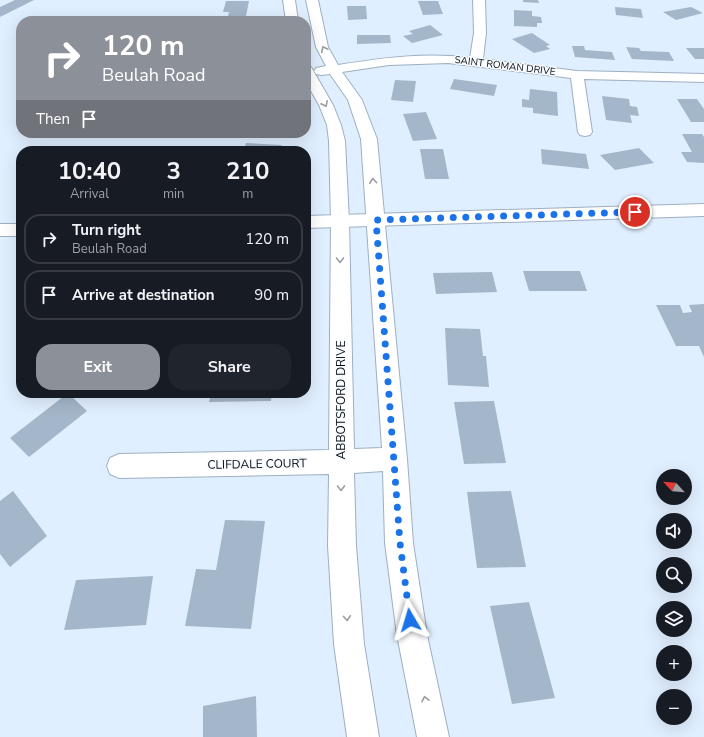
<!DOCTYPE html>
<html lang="en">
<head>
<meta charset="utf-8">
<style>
  body { margin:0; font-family:"Nunito Sans",sans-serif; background:#20242c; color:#f1f3f6; height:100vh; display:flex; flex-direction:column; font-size:15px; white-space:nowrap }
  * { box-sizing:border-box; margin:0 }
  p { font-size:13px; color:#9ea1a6 }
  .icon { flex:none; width:22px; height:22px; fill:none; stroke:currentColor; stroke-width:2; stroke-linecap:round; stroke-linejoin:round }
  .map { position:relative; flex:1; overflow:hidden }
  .panel { position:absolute; left:16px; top:146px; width:295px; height:252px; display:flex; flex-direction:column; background:#171b24; border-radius:16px; box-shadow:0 4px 16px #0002 }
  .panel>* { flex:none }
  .hud { position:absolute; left:16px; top:16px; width:295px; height:122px; border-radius:16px; box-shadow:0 4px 16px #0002; background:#8c9099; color:#fff; overflow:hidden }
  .needle { width:26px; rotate:296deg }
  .buttons { position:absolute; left:656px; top:469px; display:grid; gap:8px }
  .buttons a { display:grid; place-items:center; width:36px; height:36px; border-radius:50%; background:#171b24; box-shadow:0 4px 16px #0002; font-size:20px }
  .pin { position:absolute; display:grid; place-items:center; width:34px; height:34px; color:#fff; margin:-17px; border:2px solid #fff; border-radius:50%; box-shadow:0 1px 4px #0007 }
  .me { position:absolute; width:44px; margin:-22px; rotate:353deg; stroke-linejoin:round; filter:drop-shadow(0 0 3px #0008) }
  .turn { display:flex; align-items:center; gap:14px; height:84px; padding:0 20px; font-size:18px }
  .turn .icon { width:52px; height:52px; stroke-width:2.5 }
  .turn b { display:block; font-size:28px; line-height:34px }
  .then { display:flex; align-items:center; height:38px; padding:0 20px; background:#0003; gap:8px; font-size:15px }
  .eta { display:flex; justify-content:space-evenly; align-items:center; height:68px; text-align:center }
  .eta b { font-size:24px; font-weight:700; line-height:28px }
  .button { display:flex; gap:8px; margin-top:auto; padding:8px 20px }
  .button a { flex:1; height:46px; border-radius:16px; background:#8c9099; color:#fff; font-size:16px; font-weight:700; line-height:46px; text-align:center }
  .button a+a { background:#20242c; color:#f1f3f6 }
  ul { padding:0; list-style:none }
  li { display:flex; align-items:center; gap:12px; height:50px; margin:0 8px 6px; padding:0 12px; border:2px solid #363941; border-radius:16px }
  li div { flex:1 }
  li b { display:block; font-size:15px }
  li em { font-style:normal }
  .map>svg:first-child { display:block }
</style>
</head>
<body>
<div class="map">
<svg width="704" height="737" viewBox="0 0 704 737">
  <rect width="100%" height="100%" fill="#e0efff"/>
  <path fill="#a4b6c9" d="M15 0H34L0 17V7Z
    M523 0H538L539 3 523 2Z
    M226 1H249L246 16H228L229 12H223Z
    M418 1H438L443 14 423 15Z
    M347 6H366L367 19 348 20Z
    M615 7 641 9 643 18 616 15Z
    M691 7 703 13 676 20 663 12Z
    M514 10 532 11V16L541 17 542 23H537V27L514 26Z
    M430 25 443 35 412 43 403 36 413 34 409 31Z
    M532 33 550 45 546 46 550 49 534 53 512 39Z
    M357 35H390L391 43 357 44Z
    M572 46H584L585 50 612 52 615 60 575 57Z
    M626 47 639 48 641 51 669 52 674 61 632 59Z
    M686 48H704V59H695Z
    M454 79 497 85 494 96 450 89Z
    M395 80 416 81 413 102 391 100Z
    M530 89 557 92 558 116 533 113V108L522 107V99L529 100Z
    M602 96 629 99 630 106 637 107 639 116 630 115 632 123 606 120Z
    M677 99H697L704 109V122H691Z
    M426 112 437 139 413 141 403 114Z
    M682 134H702L704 137V163L687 162 681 152H692Z
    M246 143 282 145 280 151H244Z
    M190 147 189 151H147L148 148Z
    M639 148 654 163 615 170 600 155Z
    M420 149H443L449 179H425Z
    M541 149 586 154 589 169 542 164Z
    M523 271H580L587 291H529Z
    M492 272 497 292 436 294 433 273Z
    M704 304V357L699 346H676L656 305H680L683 313 692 312 689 305Z
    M445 328 480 329 483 356H486L489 387 448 385Z
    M68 393 87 411 29 457 10 438Z
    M211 393H272L271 401 209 402Z
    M494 401 506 463 464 464 454 402Z
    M13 491 47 536 10 567 0 554V501Z
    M511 491 526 567 477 568 467 492Z
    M225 520 265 521 251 629 185 626 196 569 216 570Z
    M153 576 146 625 64 630 76 580Z
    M529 602 555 698 512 704 490 606Z
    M256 696 257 737H203V706Z"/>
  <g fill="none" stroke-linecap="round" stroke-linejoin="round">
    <defs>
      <path id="minor" d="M283 0H295L298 21H286Z
        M306 0H318L328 47 338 65C382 58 426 52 470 58L474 33 473 0H485L486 33 483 59 577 71 704 74V82L584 79 592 132 590 135 585 136 580 135 578 132 571 78 448 63 389 65 342 72 362 100 377 139 407 459 413 543 427 635 449 737H417L397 635 385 543 383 471 354 473 356 546 364 644 379 737H347L334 644 328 546 329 474 119 478 110 474 107 466 110 458 119 454 329 450 331 221 329 141 327 125 319 105 306 82V66L311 67 333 105 341 125 345 141 349 221 354 449 382 448 361 139 348 100 330 74 321 75 316 74 314 71 316 68 326 66 316 47Z"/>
      <path id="major" d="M704 204V216L306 228V216Z
        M0 224H21V236H0Z"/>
    </defs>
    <use href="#minor" stroke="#9dafc2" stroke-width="2"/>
    <use href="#major" stroke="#9dafc2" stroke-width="2"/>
    <use href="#minor" fill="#fff" fill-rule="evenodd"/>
    <use href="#major" fill="#fff" fill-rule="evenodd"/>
  </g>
  <defs><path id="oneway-chevron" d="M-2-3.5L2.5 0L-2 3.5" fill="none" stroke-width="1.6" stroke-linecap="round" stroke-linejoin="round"/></defs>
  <g stroke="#9c9ea1">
    <use href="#oneway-chevron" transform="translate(324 49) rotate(-116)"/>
    <use href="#oneway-chevron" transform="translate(325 104) rotate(64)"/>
    <use href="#oneway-chevron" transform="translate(373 181) rotate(-95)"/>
    <use href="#oneway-chevron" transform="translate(340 260) rotate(89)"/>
    <use href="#oneway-chevron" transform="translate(341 488) rotate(89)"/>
    <use href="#oneway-chevron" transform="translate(347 618) rotate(86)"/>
    <use href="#oneway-chevron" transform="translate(425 699) rotate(-102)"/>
  </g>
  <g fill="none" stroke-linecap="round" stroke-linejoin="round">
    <path stroke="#1a73e8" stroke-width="7" stroke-dasharray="0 12.6" d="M410 620 400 543 376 220 635 212"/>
  </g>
  <g text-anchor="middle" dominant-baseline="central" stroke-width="3" stroke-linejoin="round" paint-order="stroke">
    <g font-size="10" fill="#070d13" stroke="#f7fbff">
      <text transform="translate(505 66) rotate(7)">SAINT ROMAN DRIVE</text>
    </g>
    <g font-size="12" fill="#070d13" stroke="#f7fbff">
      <text transform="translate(341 400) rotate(-90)">ABBOTSFORD DRIVE</text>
      <text transform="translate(257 464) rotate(-1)">CLIFDALE COURT</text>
    </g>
  </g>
</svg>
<div class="buttons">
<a><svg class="needle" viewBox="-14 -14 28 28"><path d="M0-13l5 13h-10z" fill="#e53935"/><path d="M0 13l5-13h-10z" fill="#9ea1a6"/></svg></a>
<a><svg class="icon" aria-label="sound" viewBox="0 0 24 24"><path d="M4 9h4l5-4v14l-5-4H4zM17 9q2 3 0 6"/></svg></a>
<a><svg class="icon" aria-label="search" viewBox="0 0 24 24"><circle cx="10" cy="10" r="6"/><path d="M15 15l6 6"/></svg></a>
<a><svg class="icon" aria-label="layers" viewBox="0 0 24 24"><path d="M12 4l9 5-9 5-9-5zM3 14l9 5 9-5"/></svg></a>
<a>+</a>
<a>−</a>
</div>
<div class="pin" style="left:635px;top:212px;background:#d93025"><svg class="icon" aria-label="arrive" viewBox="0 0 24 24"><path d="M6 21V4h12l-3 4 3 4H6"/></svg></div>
<svg class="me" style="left:410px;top:620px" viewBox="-20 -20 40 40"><path d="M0-17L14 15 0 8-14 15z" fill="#1a73e8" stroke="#fff" stroke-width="4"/></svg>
<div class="hud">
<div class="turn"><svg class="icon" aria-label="right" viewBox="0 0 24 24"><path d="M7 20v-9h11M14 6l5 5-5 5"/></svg><div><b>120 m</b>Beulah Road</div></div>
<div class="then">Then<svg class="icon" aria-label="arrive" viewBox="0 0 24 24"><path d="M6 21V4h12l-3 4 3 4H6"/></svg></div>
</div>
<section class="panel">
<div class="eta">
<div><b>10:40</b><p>Arrival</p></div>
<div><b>3</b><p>min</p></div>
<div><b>210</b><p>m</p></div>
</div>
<ul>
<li><svg class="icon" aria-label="right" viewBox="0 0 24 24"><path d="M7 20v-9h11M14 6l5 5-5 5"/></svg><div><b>Turn right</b><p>Beulah Road</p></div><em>120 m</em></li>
<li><svg class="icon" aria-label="arrive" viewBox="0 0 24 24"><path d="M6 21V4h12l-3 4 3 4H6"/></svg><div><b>Arrive at destination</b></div><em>90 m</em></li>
</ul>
<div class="button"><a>Exit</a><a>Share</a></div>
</section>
</div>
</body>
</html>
